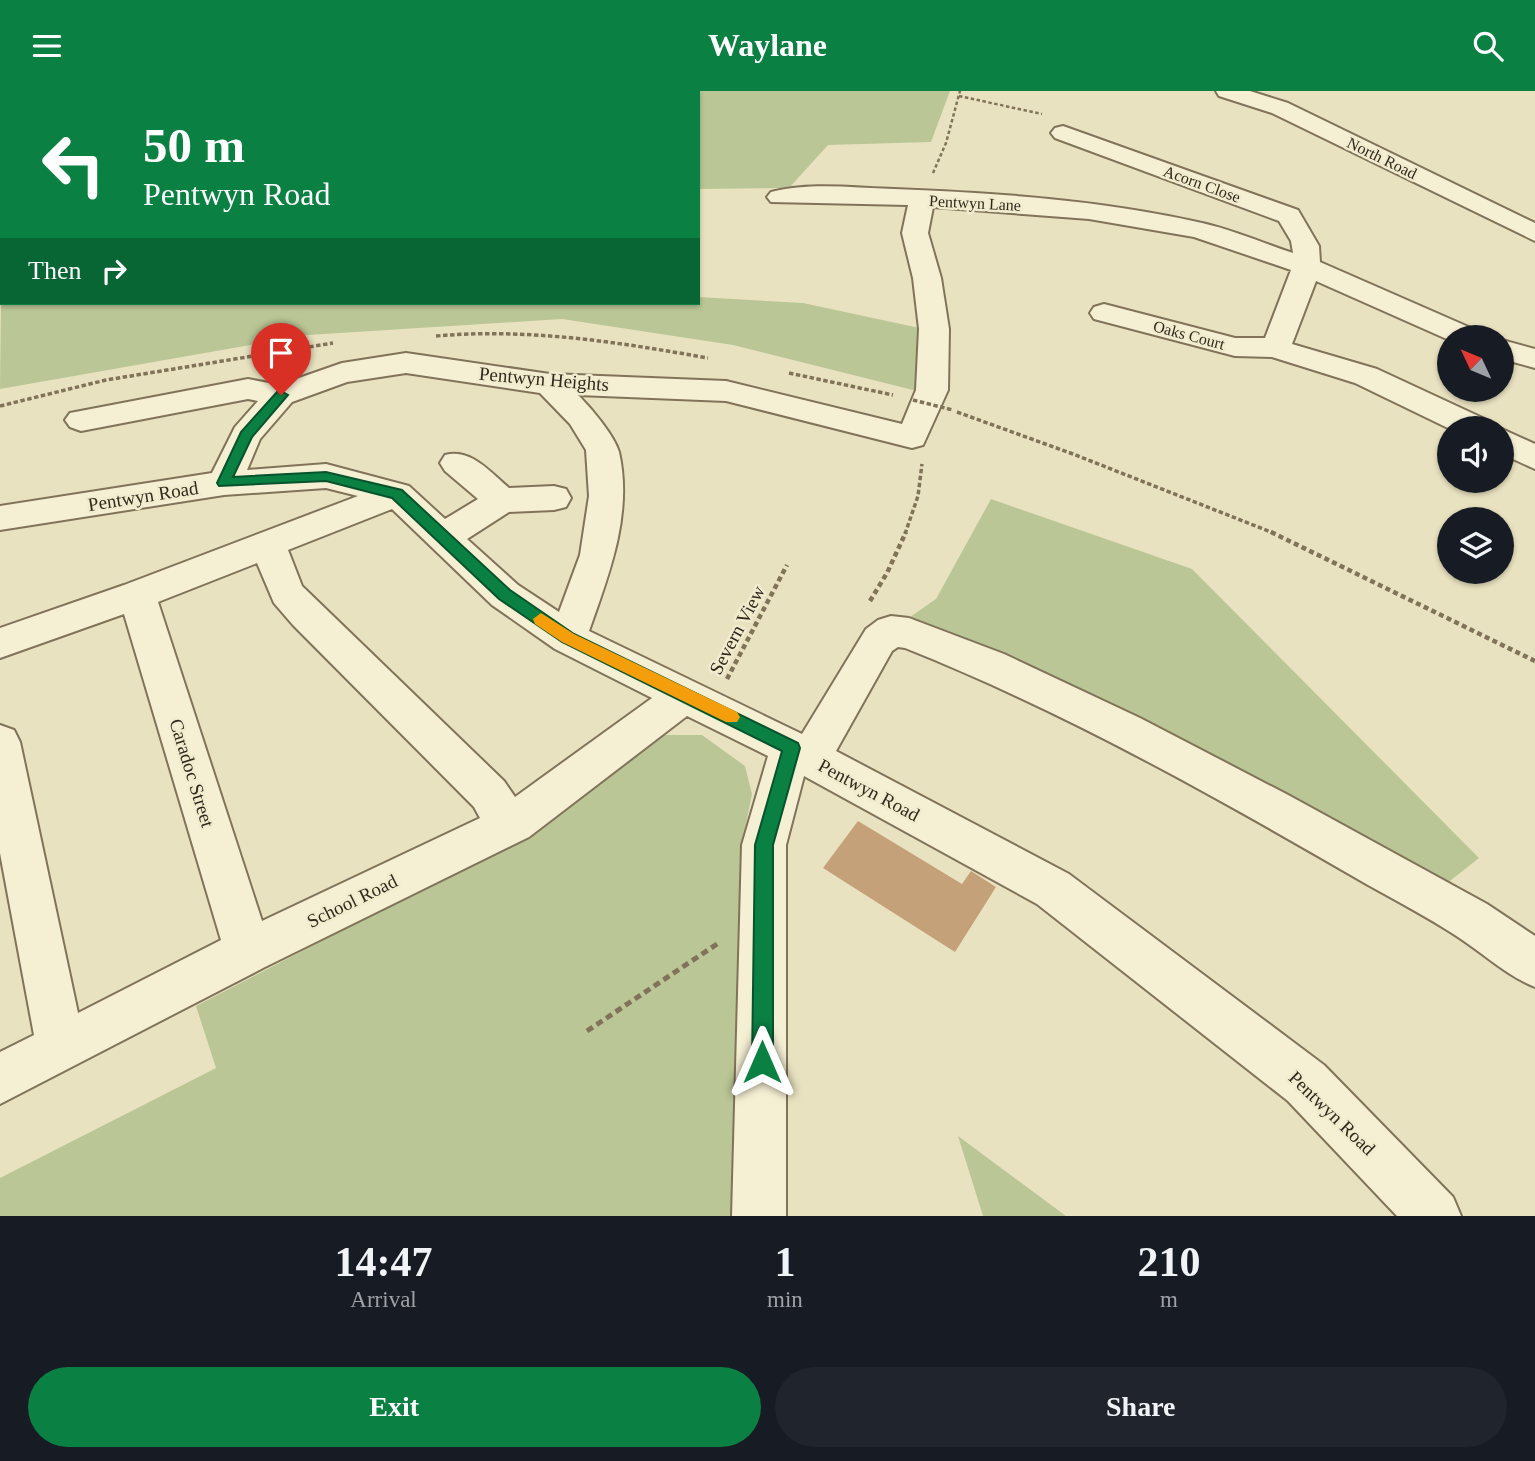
<!DOCTYPE html>
<html lang="en">
<head>
<meta charset="utf-8">
<style>
  body { margin:0; font-family:"Times New Roman",serif; background:#20242c; color:#f1f3f6; height:100vh; display:flex; flex-direction:column; font-size:26px; white-space:nowrap }
  * { box-sizing:border-box; margin:0 }
  p { font-size:23px; color:#9ea1a6 }
  .icon { flex:none; width:38px; height:38px; fill:none; stroke:currentColor; stroke-width:2; stroke-linecap:round; stroke-linejoin:round }
  .map { position:relative; height:1125px; overflow:hidden }
  .panel { display:flex; flex-direction:column; background:#171b24; flex:1 }
  .panel>* { flex:none }
  .hud { position:absolute; left:0px; top:0px; width:700px; height:214px; box-shadow:0 2px 5px #0004; background:#0b8043; color:#fff; overflow:hidden }
  .needle { width:46px; rotate:314deg }
  .controls { position:absolute; left:1437px; top:234px; display:grid; gap:14px }
  .controls a { display:grid; place-items:center; width:77px; height:77px; border-radius:50%; background:#171b24; box-shadow:0 2px 5px #0004; font-size:35px }
  .pin { position:absolute; display:grid; place-items:center; width:60px; height:60px; color:#fff; margin:-72px -30px; border-radius:50% 50% 50% 0; rotate:-45deg; box-shadow:0 0 7px #0007 }
  .pin .icon { rotate:45deg }
  .me { position:absolute; width:77px; margin:-38px; rotate:0deg; stroke-linejoin:round; filter:drop-shadow(0 0 5px #0008) }
  .turn { display:flex; align-items:center; gap:24px; height:147px; padding:0 28px; font-size:32px }
  .turn .icon { width:91px; height:91px; stroke-width:2.5 }
  .turn b { display:block; font-size:49px; line-height:60px }
  .then { display:flex; align-items:center; height:66px; padding:0 28px; background:#0003; gap:14px; font-size:26px }
  .eta { display:flex; justify-content:space-evenly; align-items:center; height:119px; text-align:center }
  .eta b { font-size:42px; font-weight:700; line-height:49px }
  .cta { display:flex; gap:14px; margin-top:auto; padding:14px 28px }
  .cta a { flex:1; height:80px; border-radius:42px; background:#0b8043; color:#fff; font-size:28px; font-weight:700; line-height:80px; text-align:center }
  .cta a+a { background:#20242c; color:#f1f3f6 }
  header { display:flex; justify-content:space-between; align-items:center; height:91px; padding:0 28px; background:#0b8043; color:#fff; font-size:32px; font-weight:700 }
  .map>svg:first-child { display:block }
</style>
</head>
<body>
<header><svg class="icon" aria-label="menu" viewBox="0 0 24 24"><path d="M4 6h16M4 12h16M4 18h16"/></svg>Waylane<svg class="icon" aria-label="search" viewBox="0 0 24 24"><circle cx="10" cy="10" r="6"/><path d="M15 15l6 6"/></svg></header>
<div class="map">
<svg width="1535" height="1125" viewBox="0 0 1535 1125">
  <rect width="100%" height="100%" fill="#e9e2c0"/>
  <path fill="#bbc696" d="M351 0H950L931 51 828 54 789 97 698 98V2H348Z
    M2 123V212H698V206L803 212 924 238 921 301 733 254 562 228 308 244 0 298Z
    M991 408 1192 478 1479 767 1441 797 1180 657 910 526 936 508Z
    M653 644H702L745 675 752 703 743 748 752 1125H0V1087L216 977 196 915 527 744Z
    M958 1045 1066 1125H983Z"/>
  <path fill="#c5a179" d="M858 730 962 793 971 780 996 796 955 861 823 777Z"/>
  <g fill="none" stroke-linecap="round" stroke-linejoin="round">
    <defs>
      <path id="minor" d="M4 0H26V2H4Z
        M1216 0H1250L1288 12 1535 132V150L1272 22 1219 5Z
        M1063 35 1298 119 1319 155 1320 171 1480 241 1485 247 1449 249 1316 190 1292 253 1377 278 1489 330 1494 338H1450L1355 292 1272 266 1235 265 1094 228 1090 222 1094 216 1104 213 1235 247H1265L1291 179 1194 146 1089 128 933 116 928 142 941 187 949 238 948 299 923 354 912 357 726 310 578 304C591 317 614 344 619 361 633 423 609 483 589 540L802 643 866 538 878 529 891 525 909 527 1004 563 1140 627 1290 705 1487 813 1535 845V896C1505 884 1482 861 1455 844 1427 826 1397 810 1368 794 1218 707 1066 621 905 557L898 556 892 560 836 660 1069 783 1324 974 1453 1106 1461 1125H1397L1288 1010 1037 813 804 685 786 754V1125H732L742 754 768 665 687 625 529 746 265 876 0 1013V961L34 944 0 762V634L14 639 20 651 78 922 221 849 124 523 0 567V537L124 494 358 405 326 397 224 404 0 439V415L212 382 235 336 258 310 248 308 81 340 70 336 65 329 70 322 248 288 279 294 342 272 406 262 550 283 726 290 902 333 916 299 919 238 913 187 902 142 908 114 771 111 767 106 771 101C810 91 854 97 894 98 996 102 1102 109 1202 132 1233 139 1263 152 1293 162L1291 150 1279 130 1055 47 1051 42 1055 37ZM406 282 540 302 570 333 586 359 589 405 580 464 559 521 518 494 467 448 509 421 554 419 566 416 571 407 566 398 554 395 509 397C490 381 471 357 445 364L440 372 445 380 478 408 445 428 409 395 326 373 247 379 260 348 292 311 347 291ZM392 418 492 514 555 558 652 607 515 706 504 690 302 495 288 459ZM257 472 274 512 293 534 474 716 480 727 262 830 158 511Z
        M1502 249 1535 258V277L1502 268Z
        M1502 338 1535 353V378L1502 363Z"/>
      <path id="major" d="M305 0H330L304 2Z
        M2 106V122L0 123V107Z"/>
    </defs>
    <use href="#minor" stroke="#81735a" stroke-width="4"/>
    <use href="#major" stroke="#4f412e" stroke-width="4"/>
    <path stroke="#81735a" stroke-width="2.5" stroke-dasharray="3.5 2.5" stroke-linecap="butt" d="M959 5 1042 23
      M933 82 946 52 960 0"/>
    <path stroke="#81735a" stroke-width="3.5" stroke-dasharray="4.5 2.5" stroke-linecap="butt" d="M436 245C529 237 617 251 708 267
      M789 282 893 304
      M0 315 106 289 333 252
      M957 321 1073 363 1276 443
      M905 443 918 405 922 373"/>
    <path stroke="#81735a" stroke-width="4.5" stroke-dasharray="5 3.5" stroke-linecap="butt" d="M1271 441 1535 570
      M870 510 887 482 906 441
      M727 588 787 474"/>
    <path stroke="#81735a" stroke-width="5" stroke-dasharray="7 4.5" stroke-linecap="butt" d="M587 940 720 851"/>
    <use href="#minor" fill="#f5efd3" fill-rule="evenodd"/>
    <use href="#major" fill="#eadb9a" fill-rule="evenodd"/>
    <path stroke="#81735a" stroke-width="3.5" stroke-dasharray="4.5 2.5" stroke-linecap="butt" d="M913 309 953 319"/>
  </g>
  <path fill="#0b8043" stroke="#07532c" stroke-width="2" d="M281 300 288 304 252 346 233 386 326 381 402 399 510 499 574 543 798 652 800 657 773 754V971L770 979 762 982 755 979 752 971 755 754 782 660 562 551 499 508 392 407 326 390 219 395 217 392 241 341 277 301Z"/>
  <path fill="#f59e0b" d="M541 522 574 543 737 621 740 626 737 631H726L562 551 535 533 533 528Z"/>
  <g text-anchor="middle" dominant-baseline="central" stroke-width="5" stroke-linejoin="round" paint-order="stroke">
    <g font-size="16" fill="#32291d" stroke="#f2eccf">
      <text transform="translate(1382 67) rotate(26)">North Road</text>
      <text transform="translate(1202 93) rotate(20)">Acorn Close</text>
      <text transform="translate(975 112) rotate(3)">Pentwyn Lane</text>
      <text transform="translate(1189 244) rotate(15)">Oaks Court</text>
    </g>
    <g font-size="19" fill="#32291d" stroke="#f2eccf">
      <text transform="translate(544 288) rotate(5)">Pentwyn Heights</text>
      <text transform="translate(143 405) rotate(-9)">Pentwyn Road</text>
      <text transform="translate(737 539) rotate(-62)">Severn View</text>
      <text transform="translate(192 682) rotate(73)">Caradoc Street</text>
      <text transform="translate(869 699) rotate(28)">Pentwyn Road</text>
      <text transform="translate(352 810) rotate(-26)">School Road</text>
      <text transform="translate(1332 1022) rotate(44)">Pentwyn Road</text>
    </g>
  </g>
</svg>
<div class="controls">
<a><svg class="needle" viewBox="-14 -14 28 28"><path d="M0-13l5 13h-10z" fill="#e53935"/><path d="M0 13l5-13h-10z" fill="#9ea1a6"/></svg></a>
<a><svg class="icon" aria-label="sound" viewBox="0 0 24 24"><path d="M4 9h4l5-4v14l-5-4H4zM17 9q2 3 0 6"/></svg></a>
<a><svg class="icon" aria-label="layers" viewBox="0 0 24 24"><path d="M12 4l9 5-9 5-9-5zM3 14l9 5 9-5"/></svg></a>
</div>
<div class="pin" style="left:281px;top:304px;background:#d93025"><svg class="icon" aria-label="arrive" viewBox="0 0 24 24"><path d="M6 21V4h12l-3 4 3 4H6"/></svg></div>
<svg class="me" style="left:762px;top:971px" viewBox="-20 -20 40 40"><path d="M0-17L14 15 0 8-14 15z" fill="#0b8043" stroke="#fff" stroke-width="4"/></svg>
<div class="hud">
<div class="turn"><svg class="icon" aria-label="left" viewBox="0 0 24 24"><path d="M17 20v-9H6M10 6l-5 5 5 5"/></svg><div><b>50 m</b>Pentwyn Road</div></div>
<div class="then">Then<svg class="icon" aria-label="right" viewBox="0 0 24 24"><path d="M7 20v-9h11M14 6l5 5-5 5"/></svg></div>
</div>
</div>
<section class="panel">
<div class="eta">
<div><b>14:47</b><p>Arrival</p></div>
<div><b>1</b><p>min</p></div>
<div><b>210</b><p>m</p></div>
</div>
<div class="cta"><a>Exit</a><a>Share</a></div>
</section>
</body>
</html>
